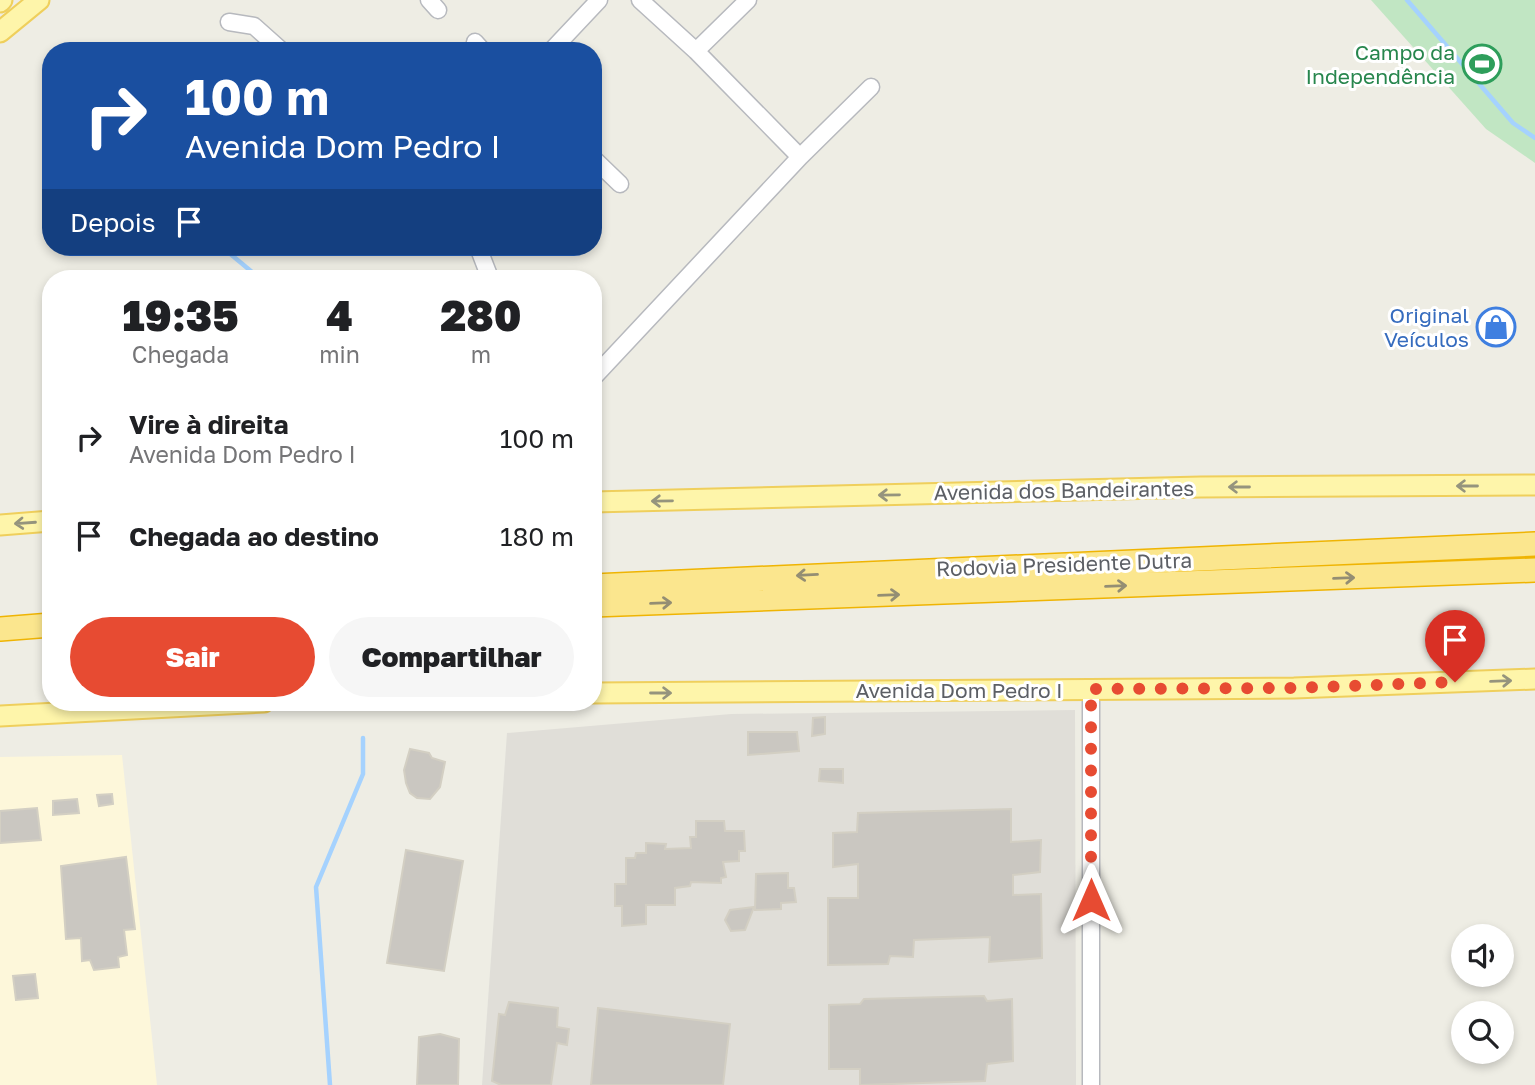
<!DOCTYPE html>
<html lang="pt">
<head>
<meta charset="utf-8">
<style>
  body { margin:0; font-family:"Golos Text",sans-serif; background:#f6f6f6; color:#202124; height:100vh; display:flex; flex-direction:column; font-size:26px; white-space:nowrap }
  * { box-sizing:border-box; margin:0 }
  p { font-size:23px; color:#757577 }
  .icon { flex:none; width:38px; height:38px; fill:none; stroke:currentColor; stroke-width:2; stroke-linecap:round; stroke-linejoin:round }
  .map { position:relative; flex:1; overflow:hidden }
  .details { position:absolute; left:42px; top:270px; width:560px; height:441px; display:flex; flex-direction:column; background:#fff; border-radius:28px; box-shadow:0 4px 10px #0003 }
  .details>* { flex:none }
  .guide { position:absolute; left:42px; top:42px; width:560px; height:214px; border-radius:28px; box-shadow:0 4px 10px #0003; background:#1a4fa0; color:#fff; overflow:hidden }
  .tools { position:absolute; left:1451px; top:924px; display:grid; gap:14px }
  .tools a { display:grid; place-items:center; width:63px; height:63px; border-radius:50%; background:#fff; box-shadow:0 4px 10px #0003; font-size:35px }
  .pin { position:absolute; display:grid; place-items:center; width:60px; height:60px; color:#fff; margin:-72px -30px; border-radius:50% 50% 50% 0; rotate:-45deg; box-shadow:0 0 7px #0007 }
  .pin .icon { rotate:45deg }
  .me { position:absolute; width:77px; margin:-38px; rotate:0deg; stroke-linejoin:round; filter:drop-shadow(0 0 5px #0008) }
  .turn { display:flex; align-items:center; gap:24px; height:147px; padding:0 28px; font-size:32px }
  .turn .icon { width:91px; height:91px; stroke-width:2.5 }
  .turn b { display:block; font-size:49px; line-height:60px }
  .then { display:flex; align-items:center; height:66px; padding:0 28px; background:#0003; gap:14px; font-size:26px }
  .eta { display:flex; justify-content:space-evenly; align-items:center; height:119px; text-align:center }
  .eta b { font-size:42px; font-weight:800; line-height:49px }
  .primary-button { display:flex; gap:14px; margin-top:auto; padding:14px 28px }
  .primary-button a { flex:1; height:80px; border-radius:42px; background:#e74b32; color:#fff; font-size:28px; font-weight:800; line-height:80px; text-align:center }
  .primary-button a+a { background:#f6f6f6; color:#202124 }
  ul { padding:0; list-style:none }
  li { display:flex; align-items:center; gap:21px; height:98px; padding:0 28px }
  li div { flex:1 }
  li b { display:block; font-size:26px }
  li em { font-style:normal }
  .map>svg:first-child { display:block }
</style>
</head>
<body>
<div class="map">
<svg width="1535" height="1085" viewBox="0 0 1535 1085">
  <rect width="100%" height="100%" fill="#eeede4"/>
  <path fill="#fdf7da" d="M122 755 157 1085H0V757Z"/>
  <path fill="#e0ded8" d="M1075 710 1076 1085H482L507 733 731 714Z"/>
  <path fill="#c1e6c3" d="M1371 0H1535V163L1486 129Z"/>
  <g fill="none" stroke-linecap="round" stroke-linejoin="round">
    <path stroke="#a5d2fe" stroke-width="4.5" d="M1407 0 1513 123 1535 138
      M222 247 252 272 254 278
      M330 1085 316 887 363 774V738"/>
  </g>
  <path fill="#cac7c1" stroke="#d3cfc3" stroke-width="2" d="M825 717V734L812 736 813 718Z
    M748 732H797L799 751 748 755Z
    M410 749 429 753 432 758 445 762 440 787 430 799 417 798 410 793 406 783 404 770Z
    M820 769H843V783L819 781Z
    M112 794 113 804 99 806 97 795Z
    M77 799 79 813 53 815V801Z
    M37 808 41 840 0 843V811Z
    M1011 809V842L1041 840 1040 872 1013 875V895L1041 894 1042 958 989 962 990 937 914 940 913 957 890 956 888 964 828 965V898H858V864L833 867V833L857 832 858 813Z
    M696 821H724L725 831H744L745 851H739V861L723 862 726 877 721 878V883L691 882 690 886 675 888V905H646V924L622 926V906H615V884H626V858H635L636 853H646V843L666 844 665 849 691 848 690 837H696Z
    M406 850 463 861 444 971 387 963Z
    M126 857 135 929 124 930 127 955 118 957 119 967 94 970 90 960 82 961 81 938 66 939 61 866Z
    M788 873V888H794L796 902 781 903V909L755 910 756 874Z
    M754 907 745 930 731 931 725 920 730 910Z
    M35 974 38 998 16 1000 13 976Z
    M984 996 987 1001 1012 999 1013 1061 987 1064 985 1081 860 1085V1069H829V1005L860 1004 864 999Z
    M509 1002 558 1008 557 1027 569 1029 567 1045 557 1043 551 1085H501L492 1081 499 1014 505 1015Z
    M598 1008 730 1024 723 1085H591Z
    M440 1034 459 1039 458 1085H417L419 1037Z"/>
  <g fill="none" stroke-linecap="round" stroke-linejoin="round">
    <defs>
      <path id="minor" d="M429 0 438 10
        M640 0 696 51 800 157
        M229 22 254 26 282 51
        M475 42 483 51
        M551 51 599 0
        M696 51 748 0
        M593 158 620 184
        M478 247 490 278
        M593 378 800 157 871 87
        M1091 689V1085"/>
      <path id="major" d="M0 2 2 0
        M0 32 39 0
        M593 502 1201 487 1535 485
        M0 525 51 521
        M593 693 1294 688 1535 679
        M0 716 264 702"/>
      <path id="highway" d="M593 586 1535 544
        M593 605 1535 570
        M0 629 51 625"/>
    </defs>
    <use href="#minor" stroke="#b7b9be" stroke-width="19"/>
    <use href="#major" stroke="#efcf5c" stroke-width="23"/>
    <use href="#highway" stroke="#efb403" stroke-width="26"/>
    <use href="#minor" stroke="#fff" stroke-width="16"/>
    <use href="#major" stroke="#fef5aa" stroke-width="19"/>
    <use href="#highway" stroke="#fbe68e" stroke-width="23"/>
  </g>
  <defs><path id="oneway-shaft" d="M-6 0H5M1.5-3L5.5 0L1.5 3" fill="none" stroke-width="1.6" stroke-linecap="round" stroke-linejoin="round" transform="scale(1.75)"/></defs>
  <g stroke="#95947d">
    <use href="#oneway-shaft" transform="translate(1467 486) rotate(180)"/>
    <use href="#oneway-shaft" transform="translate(1239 487) rotate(180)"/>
    <use href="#oneway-shaft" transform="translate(889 495) rotate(179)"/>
    <use href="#oneway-shaft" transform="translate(662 501) rotate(179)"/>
    <use href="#oneway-shaft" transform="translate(25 523) rotate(176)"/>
    <use href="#oneway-shaft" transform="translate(1501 681) rotate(-2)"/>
    <use href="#oneway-shaft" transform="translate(661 693)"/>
  </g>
  <g stroke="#948e73">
    <use href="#oneway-shaft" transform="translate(807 575) rotate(177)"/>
    <use href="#oneway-shaft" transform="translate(1344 578) rotate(-2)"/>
    <use href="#oneway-shaft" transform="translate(1116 586) rotate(-2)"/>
    <use href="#oneway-shaft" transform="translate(889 595) rotate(-2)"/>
    <use href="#oneway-shaft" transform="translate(661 603) rotate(-2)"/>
  </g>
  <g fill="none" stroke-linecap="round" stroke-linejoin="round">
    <path stroke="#e74b32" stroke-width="12" stroke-dasharray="0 21.6" d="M1091 900V689L1294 688 1455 682"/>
  </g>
  <defs>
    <symbol id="stadium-ring" viewBox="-11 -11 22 22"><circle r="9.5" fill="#fff" stroke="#2e9e5b" stroke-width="1.5"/><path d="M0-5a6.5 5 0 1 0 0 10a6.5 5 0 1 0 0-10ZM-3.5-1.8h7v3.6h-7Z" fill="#2e9e5b"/></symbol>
    <symbol id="shop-ring" viewBox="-11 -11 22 22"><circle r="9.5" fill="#fff" stroke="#3f7fe0" stroke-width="1.5"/><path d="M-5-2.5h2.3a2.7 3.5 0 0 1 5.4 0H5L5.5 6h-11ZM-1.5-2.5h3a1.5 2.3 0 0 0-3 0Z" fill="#3f7fe0"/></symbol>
  </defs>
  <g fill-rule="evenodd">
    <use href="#stadium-ring" x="1460" y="42" width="44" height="44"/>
    <use href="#shop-ring" x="1474" y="305" width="44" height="44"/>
  </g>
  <g text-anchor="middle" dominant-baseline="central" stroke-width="6" stroke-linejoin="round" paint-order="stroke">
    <g font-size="21" fill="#27864d" stroke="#fff" text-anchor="end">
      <text x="1455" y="52">Campo da<tspan x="1455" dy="24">Independência</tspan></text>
    </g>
    <g font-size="21" fill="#366cbe" stroke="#fff" text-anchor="end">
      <text x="1469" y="315">Original<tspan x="1469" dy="24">Veículos</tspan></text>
    </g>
    <g font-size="21" fill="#5c5f65" stroke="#fff">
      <text transform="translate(1064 490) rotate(-1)">Avenida dos Bandeirantes</text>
      <text transform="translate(1064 564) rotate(-2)">Rodovia Presidente Dutra</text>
      <text x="959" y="690">Avenida Dom Pedro I</text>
    </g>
  </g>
</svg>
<div class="tools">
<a><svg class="icon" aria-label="sound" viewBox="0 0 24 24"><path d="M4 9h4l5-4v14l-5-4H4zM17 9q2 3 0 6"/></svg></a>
<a><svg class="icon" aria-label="search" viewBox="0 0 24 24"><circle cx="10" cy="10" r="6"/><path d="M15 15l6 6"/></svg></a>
</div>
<div class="pin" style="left:1455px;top:682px;background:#d93025"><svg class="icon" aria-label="arrive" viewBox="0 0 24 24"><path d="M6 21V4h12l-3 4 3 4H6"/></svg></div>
<svg class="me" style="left:1091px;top:900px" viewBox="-20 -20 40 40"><path d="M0-17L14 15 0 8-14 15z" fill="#e74b32" stroke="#fff" stroke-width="4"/></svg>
<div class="guide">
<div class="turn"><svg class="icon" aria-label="right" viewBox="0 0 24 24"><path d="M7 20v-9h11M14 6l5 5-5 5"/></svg><div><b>100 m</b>Avenida Dom Pedro I</div></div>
<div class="then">Depois<svg class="icon" aria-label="arrive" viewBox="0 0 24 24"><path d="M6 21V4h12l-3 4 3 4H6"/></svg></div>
</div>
<section class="details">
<div class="eta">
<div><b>19:35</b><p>Chegada</p></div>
<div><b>4</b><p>min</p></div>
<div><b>280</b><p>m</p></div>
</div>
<ul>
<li><svg class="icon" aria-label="right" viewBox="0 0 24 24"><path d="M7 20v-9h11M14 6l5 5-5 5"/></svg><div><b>Vire à direita</b><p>Avenida Dom Pedro I</p></div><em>100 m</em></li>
<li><svg class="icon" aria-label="arrive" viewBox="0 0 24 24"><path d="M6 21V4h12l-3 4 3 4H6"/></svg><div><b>Chegada ao destino</b></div><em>180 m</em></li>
</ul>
<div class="primary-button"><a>Sair</a><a>Compartilhar</a></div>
</section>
</div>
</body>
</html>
